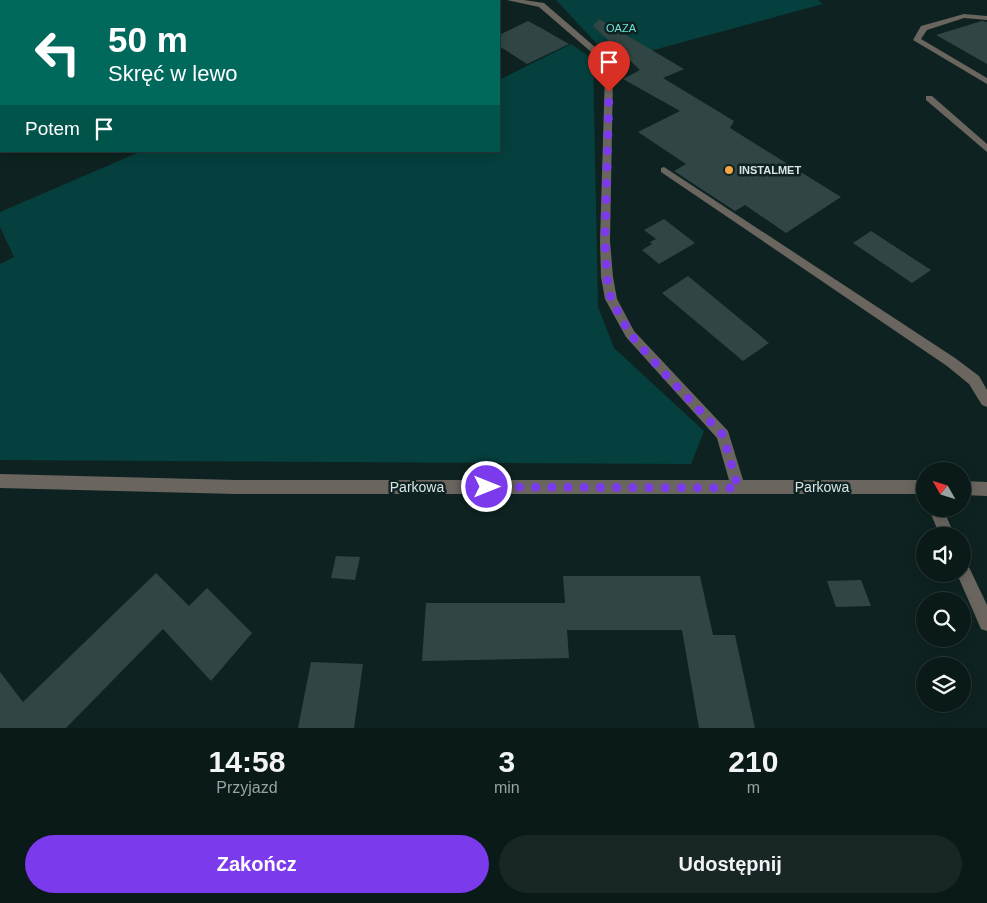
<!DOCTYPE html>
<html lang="pl">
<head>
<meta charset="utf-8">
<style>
  body { margin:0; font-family:Helvetica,sans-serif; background:#182726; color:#f1f3f6; height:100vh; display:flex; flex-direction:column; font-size:19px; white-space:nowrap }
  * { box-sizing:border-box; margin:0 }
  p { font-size:16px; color:#99a1a2 }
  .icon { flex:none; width:28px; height:28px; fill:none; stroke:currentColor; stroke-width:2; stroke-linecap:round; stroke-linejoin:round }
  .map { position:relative; height:728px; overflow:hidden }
  .sheet { display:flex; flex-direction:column; background:#0a1a19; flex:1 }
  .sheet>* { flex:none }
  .guide { position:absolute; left:0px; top:0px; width:500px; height:152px; box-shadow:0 2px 12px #0003,0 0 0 1px #2a3838; background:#00695c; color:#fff; overflow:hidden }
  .needle { width:32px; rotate:309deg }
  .fabs { position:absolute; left:916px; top:462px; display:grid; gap:10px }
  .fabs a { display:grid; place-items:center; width:55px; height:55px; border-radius:50%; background:#0a1a19; box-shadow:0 2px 12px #0003,0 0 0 1px #2a3838; font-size:25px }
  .pin { position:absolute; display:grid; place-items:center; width:42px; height:42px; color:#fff; margin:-51px -21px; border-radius:50% 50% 50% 0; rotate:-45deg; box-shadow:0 0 5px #0007 }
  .pin .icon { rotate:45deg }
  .me { position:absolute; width:55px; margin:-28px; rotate:90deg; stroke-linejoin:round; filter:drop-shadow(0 0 4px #0008) }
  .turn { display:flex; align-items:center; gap:18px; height:105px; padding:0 25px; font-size:22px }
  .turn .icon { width:65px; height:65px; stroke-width:2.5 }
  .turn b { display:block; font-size:35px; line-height:42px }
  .then { display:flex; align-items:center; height:48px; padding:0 25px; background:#0003; gap:10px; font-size:19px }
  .eta { display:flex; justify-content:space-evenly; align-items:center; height:85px; text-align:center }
  .eta b { font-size:30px; font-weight:700; line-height:35px }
  .cta { display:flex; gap:10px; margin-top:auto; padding:10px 25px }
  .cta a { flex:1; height:58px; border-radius:30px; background:#7c3aed; color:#fff; font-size:20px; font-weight:700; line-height:58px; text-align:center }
  .cta a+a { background:#182726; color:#f1f3f6 }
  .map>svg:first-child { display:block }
</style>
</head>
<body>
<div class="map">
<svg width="987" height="728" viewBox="0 0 987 728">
  <rect width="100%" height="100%" fill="#0e2321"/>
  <path fill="#05403e" d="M556 0H818L823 4 613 61Z
    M571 44 593 59 598 307 614 348 704 431 691 464 0 460V264L14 257 0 227V212L142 151H499V80Z"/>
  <path fill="#314644" d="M599 19 684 69 663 78 734 121 730 128 841 197 786 233 745 205 735 211 674 171 686 164 638 132 680 111 623 79 640 70 593 26Z
    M528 21 541 28 569 44 527 64 499 46V35Z
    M982 21 987 22V64L936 35Z
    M664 219 695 243 659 264 642 250 652 244 650 242 656 239 644 230Z
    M871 231 931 270 912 283 853 243Z
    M688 276 769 343 743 361 662 293Z
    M336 556 360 557 355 580 331 578Z
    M156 573 189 606 207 588 252 633 211 681 163 629 66 728H0V672L23 702Z
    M563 576H700L713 635H735L755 728H699L682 630H567L569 658 422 661 426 603H565Z
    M861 580 871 606 836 607 827 581Z
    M311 662 363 664 354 728H298Z"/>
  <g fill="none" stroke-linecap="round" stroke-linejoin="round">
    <path fill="#6b655f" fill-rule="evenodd" d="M101 0H109L110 1H102Z
      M507 0H524L544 3 603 54 613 73 610 241 613 277 617 299 634 331 728 431 743 480H925V494H236L0 488V474L236 480H729L717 438 626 337 605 299 601 277 600 241 605 73 597 57 539 7Z
      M964 14 987 16V20L964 18 927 30 921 39 987 78V84L913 40 921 26Z
      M0 26H1V30H0Z
      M926 96H932L987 144V152L926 100Z
      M1 112V118L0 119V113Z
      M664 167 955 358 979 376 987 390V407L982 405 969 384 947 366 661 172V168Z
      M962 481 987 482V496L962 495Z
      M929 509H943L955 536H940Z
      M962 560 967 563 987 605V631L981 629 957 574H962Z"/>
  </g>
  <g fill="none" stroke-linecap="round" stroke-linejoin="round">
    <path stroke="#7c3aed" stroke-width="9" stroke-dasharray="0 16.2" d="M487 487 738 488 723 435 664 373 630 334 611 299 607 278 605 240 609 92"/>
  </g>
  <circle fill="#f3a443" stroke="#0e2321" stroke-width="2" cx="729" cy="170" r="5"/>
  <g text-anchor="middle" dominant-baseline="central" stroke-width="5" stroke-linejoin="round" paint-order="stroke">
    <g font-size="11" fill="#6de1da" stroke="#0e2321">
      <text x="621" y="28">OAZA</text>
    </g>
    <g font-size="11" font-weight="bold" fill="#d9e5e4" stroke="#0e2321" text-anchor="start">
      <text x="739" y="170">INSTALMET</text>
    </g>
    <g font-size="14" fill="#d9e5e4" stroke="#0e2321">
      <text x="417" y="487">Parkowa</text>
      <text x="822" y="487">Parkowa</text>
    </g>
  </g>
</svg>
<div class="fabs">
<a><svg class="needle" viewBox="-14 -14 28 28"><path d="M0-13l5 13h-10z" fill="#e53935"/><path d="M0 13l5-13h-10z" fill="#99a1a2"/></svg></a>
<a><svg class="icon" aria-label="sound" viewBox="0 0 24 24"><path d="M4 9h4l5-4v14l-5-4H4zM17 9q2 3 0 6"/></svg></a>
<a><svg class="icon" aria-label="search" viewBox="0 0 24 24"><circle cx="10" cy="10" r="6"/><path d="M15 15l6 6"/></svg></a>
<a><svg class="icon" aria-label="layers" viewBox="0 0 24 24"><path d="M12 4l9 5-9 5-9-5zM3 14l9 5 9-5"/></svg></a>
</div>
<div class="pin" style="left:609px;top:92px;background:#d93025"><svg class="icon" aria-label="arrive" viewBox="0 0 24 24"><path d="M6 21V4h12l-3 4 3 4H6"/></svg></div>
<svg class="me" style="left:487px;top:487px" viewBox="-20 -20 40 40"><circle r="17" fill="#7c3aed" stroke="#fff" stroke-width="3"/><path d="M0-11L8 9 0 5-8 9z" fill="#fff"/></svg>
<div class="guide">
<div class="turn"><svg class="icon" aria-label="left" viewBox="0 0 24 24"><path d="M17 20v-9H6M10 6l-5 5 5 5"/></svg><div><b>50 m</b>Skręć w lewo</div></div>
<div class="then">Potem<svg class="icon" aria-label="arrive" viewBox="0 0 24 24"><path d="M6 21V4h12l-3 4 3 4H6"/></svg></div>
</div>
</div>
<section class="sheet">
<div class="eta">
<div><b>14:58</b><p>Przyjazd</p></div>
<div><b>3</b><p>min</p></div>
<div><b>210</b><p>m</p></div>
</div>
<div class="cta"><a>Zakończ</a><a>Udostępnij</a></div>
</section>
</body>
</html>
